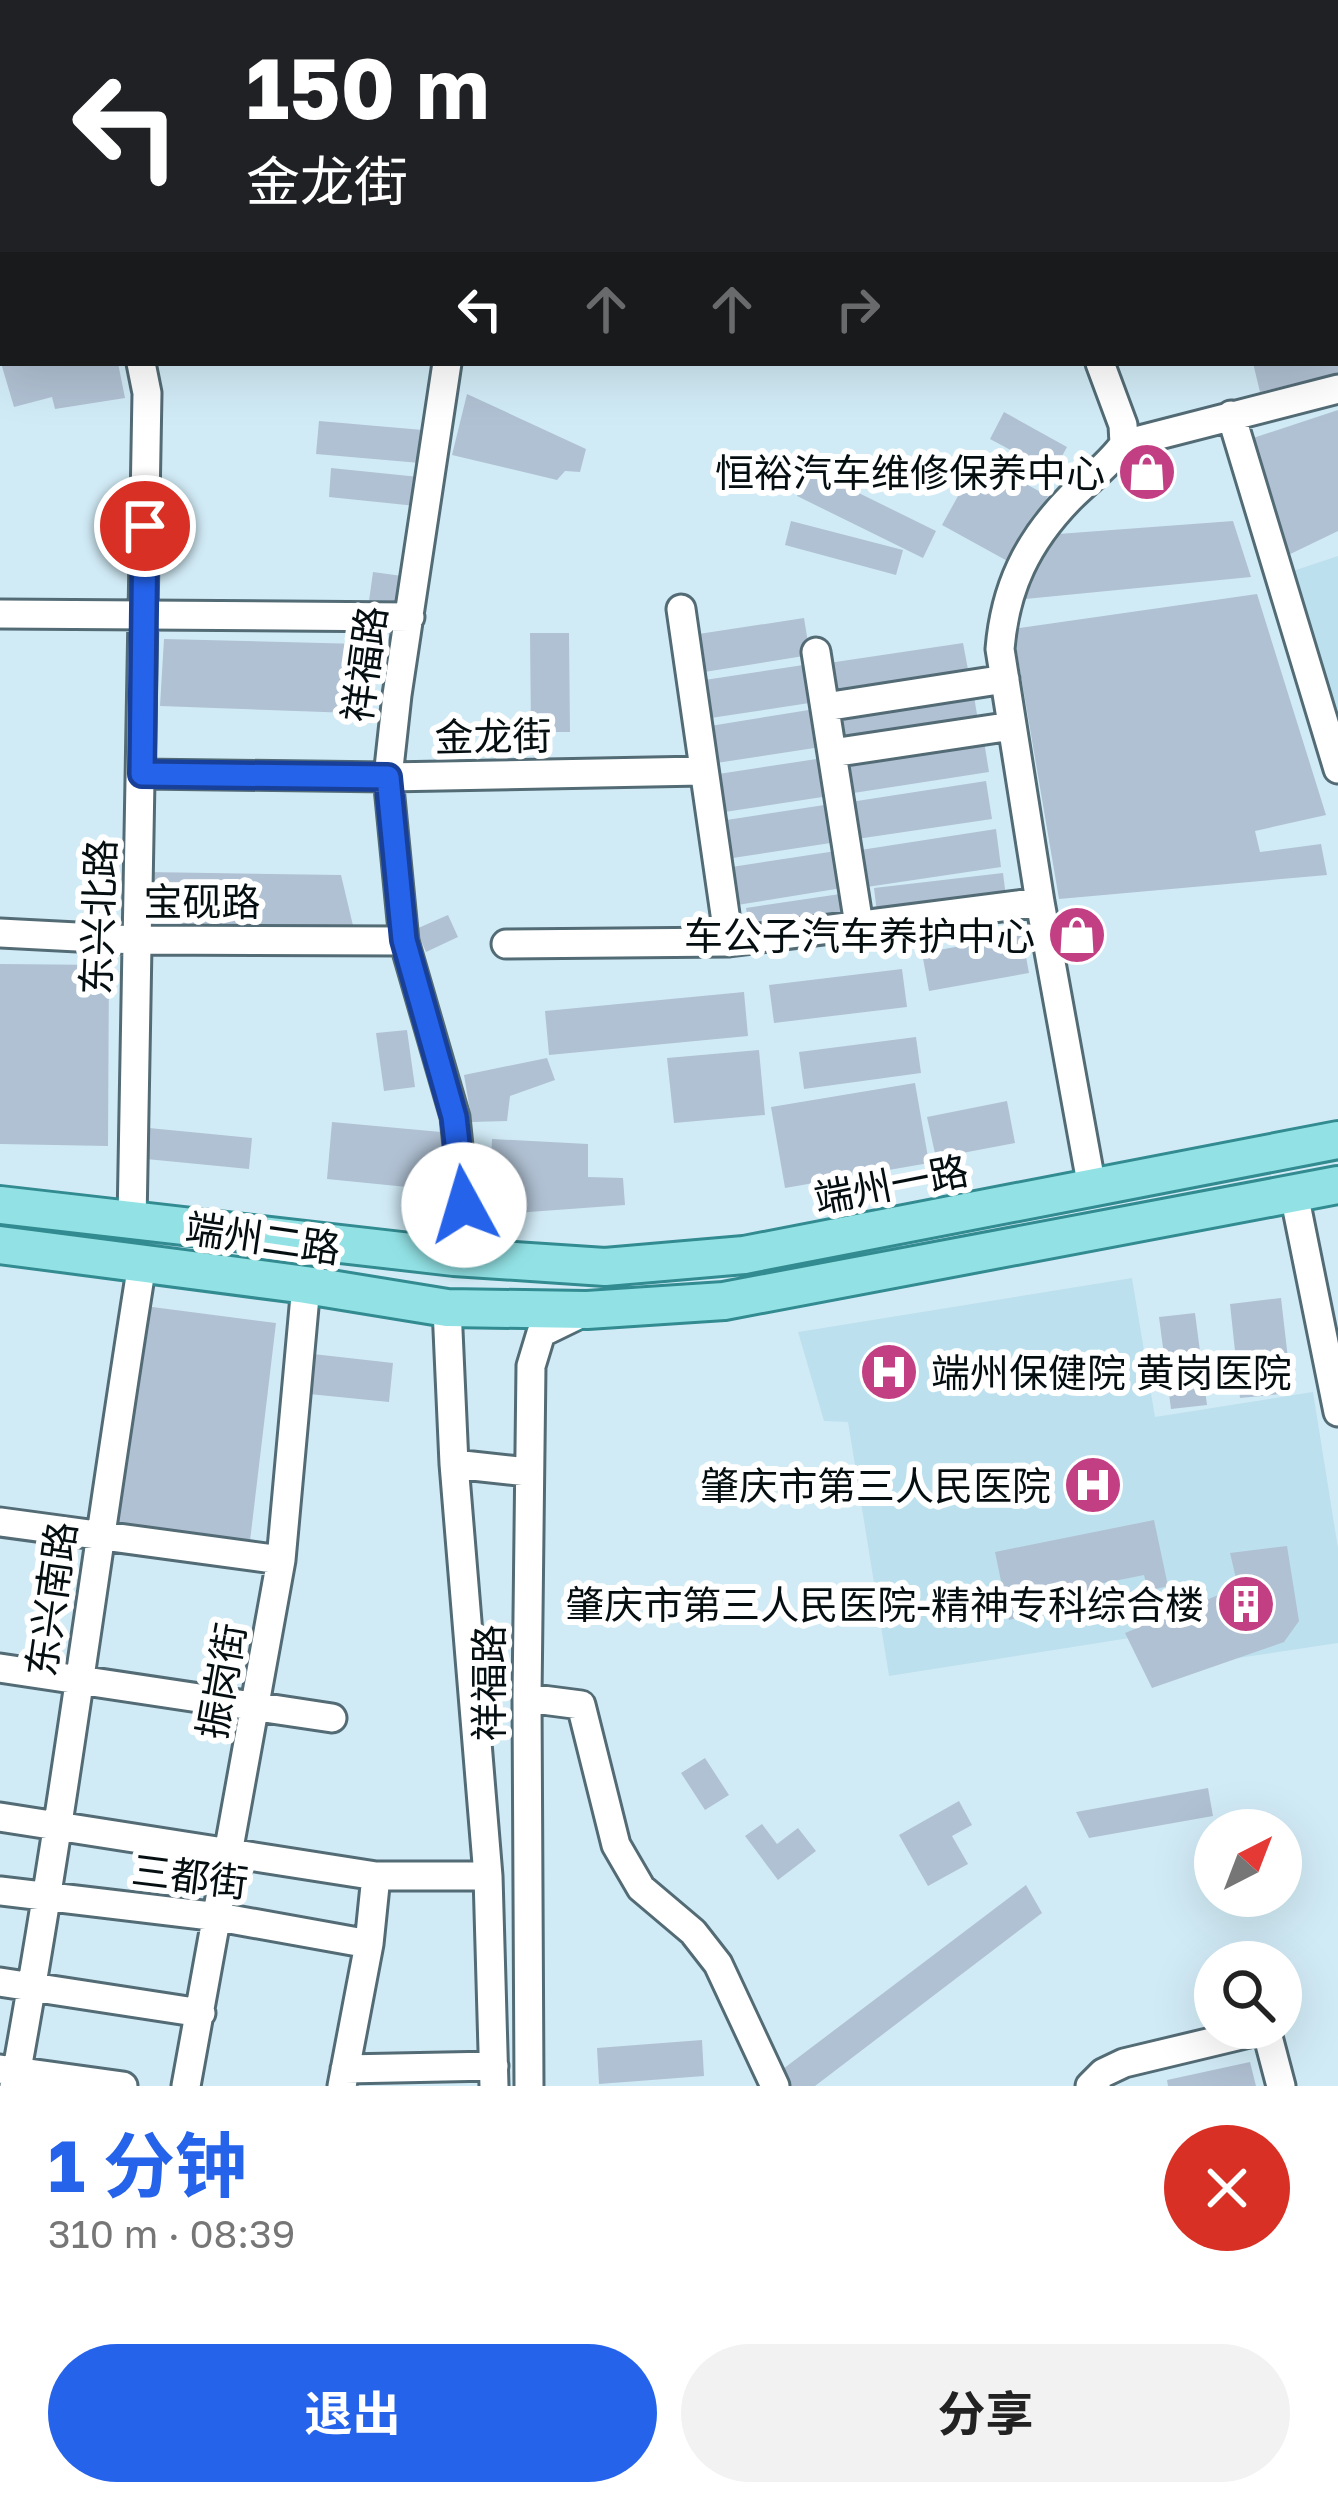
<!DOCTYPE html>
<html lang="zh">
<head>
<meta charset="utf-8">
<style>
  body { margin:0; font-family:"Golos Text","Noto Sans SC",sans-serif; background:#f2f2f2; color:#222; height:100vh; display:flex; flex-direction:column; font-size:45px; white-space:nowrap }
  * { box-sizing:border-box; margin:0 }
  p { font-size:39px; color:#767676 }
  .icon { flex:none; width:66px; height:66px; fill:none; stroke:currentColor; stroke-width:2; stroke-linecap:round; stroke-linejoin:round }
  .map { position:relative; height:2086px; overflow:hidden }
  .details { display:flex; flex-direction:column; background:#fff; flex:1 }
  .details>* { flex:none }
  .guide { position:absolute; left:0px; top:0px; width:1338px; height:366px; box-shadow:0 12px 48px #0002; background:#202124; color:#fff; overflow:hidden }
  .needle { width:78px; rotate:42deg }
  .controls { position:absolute; left:1194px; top:1809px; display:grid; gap:24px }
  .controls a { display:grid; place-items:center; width:108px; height:108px; border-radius:50%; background:#fff; box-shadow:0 12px 48px #0002; font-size:60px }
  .pin { position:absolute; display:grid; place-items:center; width:102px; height:102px; color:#fff; margin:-51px; border:6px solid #fff; border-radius:50%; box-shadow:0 3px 12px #0007 }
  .me { position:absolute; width:132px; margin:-66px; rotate:354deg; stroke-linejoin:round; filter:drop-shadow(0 0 9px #0008) }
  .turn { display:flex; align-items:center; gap:42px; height:252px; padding:0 48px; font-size:54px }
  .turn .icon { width:156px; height:156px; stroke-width:2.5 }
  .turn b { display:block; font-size:84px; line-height:102px }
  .lanes { display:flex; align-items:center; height:114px; padding:0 48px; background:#0003; justify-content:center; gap:60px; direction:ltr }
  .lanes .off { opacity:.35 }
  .round { display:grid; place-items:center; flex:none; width:126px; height:126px; border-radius:63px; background:#f2f2f2 }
  .head { display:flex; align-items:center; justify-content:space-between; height:204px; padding:0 48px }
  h1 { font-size:72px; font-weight:700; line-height:90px; color:#2563eb }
  .action { display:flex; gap:24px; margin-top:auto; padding:24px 48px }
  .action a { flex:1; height:138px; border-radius:72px; background:#2563eb; color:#fff; font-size:48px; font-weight:700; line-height:138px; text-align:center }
  .action a+a { background:#f2f2f2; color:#222 }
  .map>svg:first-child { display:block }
</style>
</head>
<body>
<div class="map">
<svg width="1338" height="2086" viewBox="0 0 1338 2086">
  <rect width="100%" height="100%" fill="#d1ebf6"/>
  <path fill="#bde0ee" d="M1338 556V740L1290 572Z
    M1132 1278 1155 1417 1313 1392 1338 1548V1643L1218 1661 1212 1625 889 1676 848 1422 824 1421 798 1332Z"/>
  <path fill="#b0c1d3" d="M1 363H118L125 398 55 409 52 397 14 407Z
    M1253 363H1338V373L1260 392Z
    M467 394 586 449 580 472 565 471 557 480 452 455Z
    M1338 410V531L1280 559 1244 441Z
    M1004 412 1067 447 1053 473 990 439Z
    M319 421 423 430 420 463 316 454Z
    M979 458 1048 496 1011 563 942 525Z
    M331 468 419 477 416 506 329 497Z
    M810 469 936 531 923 558 797 496Z
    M791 521 903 550 896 575 785 545Z
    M1233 521 1251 577 1025 599 1041 558 1058 534Z
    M373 572 402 576 397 612 368 608Z
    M1257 594 1326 815 1255 831 1260 852 1321 844 1327 875 1059 899 1013 629Z
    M804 618 810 655 698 673 692 635Z
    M530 633H569L570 732H531Z
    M164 639 361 644 351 713 160 706Z
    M963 643 970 680 828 702 822 664Z
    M810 664 816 702 704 719 698 681Z
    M973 690 979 727 837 749 831 711Z
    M815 709 821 747 710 764 704 727Z
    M983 735 989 772 847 794 841 757Z
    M823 758 829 796 718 813 712 775Z
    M986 781 992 819 850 840 844 803Z
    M831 804 837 842 726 859 720 821Z
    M996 829 1001 867 860 888 854 851Z
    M836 851 842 888 731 906 725 868Z
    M147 872 341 875 355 934 146 931Z
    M1003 873 1007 905 878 921 874 888Z
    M847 893 852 923 751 937 746 908Z
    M448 915 458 937 426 952 416 929Z
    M1022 935 1029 973 929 991 922 953Z
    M0 964 109 965 108 1146 0 1144Z
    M902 969 907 1007 774 1023 769 985Z
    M744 992 748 1036 549 1055 545 1011Z
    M407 1030 415 1087 384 1091 376 1033Z
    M916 1037 921 1073 804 1089 799 1052Z
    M759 1050 765 1115 674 1123 667 1058Z
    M547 1058 555 1080 510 1096 507 1121 472 1122 464 1075Z
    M915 1083 929 1163 785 1188 771 1107Z
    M1007 1101 1015 1143 936 1158 927 1117Z
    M332 1122 452 1133 447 1191 327 1179Z
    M149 1128 252 1138 249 1169 146 1159Z
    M492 1139 588 1144V1177L623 1178 625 1205 489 1215Z
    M1281 1298 1292 1393 1240 1398 1230 1304Z
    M137 1305 276 1323 250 1541 110 1523Z
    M1195 1313 1207 1405 1171 1409 1159 1317Z
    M313 1354 393 1363 389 1402 309 1394Z
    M1154 1520 1168 1586 1148 1591 1144 1575 1094 1585 1099 1609 1085 1612 1081 1593 1032 1602 1035 1614 1009 1620 995 1552Z
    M1287 1546 1299 1621 1284 1642 1152 1688 1125 1633 1238 1587 1230 1553Z
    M705 1758 729 1795 705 1810 681 1773Z
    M1208 1788 1213 1816 1089 1838 1076 1812Z
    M959 1801 972 1825 952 1836 968 1864 928 1886 899 1835Z
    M762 1824 777 1844 798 1828 816 1851 778 1880 745 1836Z
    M1026 1885 1042 1913 815 2086H789L783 2069Z
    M702 2040 704 2076 599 2084 597 2048Z
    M1250 2062 1256 2086H1168L1167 2080Z"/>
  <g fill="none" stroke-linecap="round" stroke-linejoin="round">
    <defs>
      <path id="minor" d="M33 0V3
        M379 0 380 3
        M450 0 451 3
        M994 0 995 3
        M506 3 514 0
        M829 3 830 0
        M1018 3 1020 0
        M0 252 3 251
        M447 363 397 695 388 777 404 941 455 1117 464 1205 454 1257
        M1231 415 1338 769
        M1124 444 1338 389
        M681 609 729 942
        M0 614 410 617
        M816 652 859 925
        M825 707 1005 679
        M832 753 1012 726
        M142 774 388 777 702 771
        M0 933 135 940 404 941
        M506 944 729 942 1040 902
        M1092 1188 1040 902 1000 649C1005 588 1027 542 1070 498 1089 479 1109 465 1124 444L1123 425 1100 363
        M1294 1194 1338 1412
        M132 1222 147 393 141 363
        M447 1308 454 1464 488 1876 494 2086
        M454 1464 528 1472
        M0 1522 281 1560
        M0 1668 332 1718
        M527 1698 581 1705 616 1845 641 1888 693 1932 718 1964 775 2086
        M0 1817 376 1876H488
        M0 1891 219 1917 369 1944
        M0 1982 201 2013
        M0 2069 123 2086
        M345 2069 494 2066
        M14 2086C64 1813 98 1538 142 1264
        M186 2086 281 1560 306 1285
        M342 2086 369 1944 376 1876
        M529 2086 527 1698 531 1366 541 1333 582 1313
        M1090 2086 1103 2073 1124 2063 1266 2029 1281 2086"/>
      <path id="major" d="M0 1205 454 1257 605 1267 744 1255 1338 1140
        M0 1245 306 1285 447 1308 587 1310 724 1301 1338 1185"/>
    </defs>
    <use href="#minor" stroke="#536b75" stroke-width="33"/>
    <use href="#major" stroke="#328b90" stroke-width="42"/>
    <use href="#minor" stroke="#fff" stroke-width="27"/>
    <use href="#major" stroke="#92e2e5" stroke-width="36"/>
  </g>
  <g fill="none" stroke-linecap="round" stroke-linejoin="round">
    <defs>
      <path id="route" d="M145 526 142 774 388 777 404 940 454 1117 464 1205"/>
    </defs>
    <use href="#route" stroke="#184099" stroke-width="30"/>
    <use href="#route" stroke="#2563eb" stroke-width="21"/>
  </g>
  <defs>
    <symbol id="shop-disc" viewBox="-11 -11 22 22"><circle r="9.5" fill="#c33f84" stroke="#fff"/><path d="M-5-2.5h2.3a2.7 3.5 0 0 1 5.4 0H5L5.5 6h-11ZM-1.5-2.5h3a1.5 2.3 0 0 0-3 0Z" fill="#fff"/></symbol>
    <symbol id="hospital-disc" viewBox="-11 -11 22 22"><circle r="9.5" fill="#c33f84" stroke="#fff"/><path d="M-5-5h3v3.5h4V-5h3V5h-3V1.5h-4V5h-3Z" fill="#fff"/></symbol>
    <symbol id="building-disc" viewBox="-11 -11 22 22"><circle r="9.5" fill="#c33f84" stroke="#fff"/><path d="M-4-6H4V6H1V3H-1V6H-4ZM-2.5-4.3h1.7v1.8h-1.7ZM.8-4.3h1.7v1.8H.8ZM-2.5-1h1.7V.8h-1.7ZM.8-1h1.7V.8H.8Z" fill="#fff"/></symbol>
  </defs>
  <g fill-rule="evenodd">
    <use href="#shop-disc" x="1114" y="439" width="66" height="66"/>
    <use href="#shop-disc" x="1044" y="902" width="66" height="66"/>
    <use href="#hospital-disc" x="856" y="1339" width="66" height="66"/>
    <use href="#hospital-disc" x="1060" y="1452" width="66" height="66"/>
    <use href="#building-disc" x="1213" y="1571" width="66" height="66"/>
  </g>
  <g text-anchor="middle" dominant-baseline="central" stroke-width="12" stroke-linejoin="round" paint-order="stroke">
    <g font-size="39" fill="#050e11" stroke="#fff" text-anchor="end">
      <text x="1105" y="472">恒裕汽车维修保养中心</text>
      <text x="1035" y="935">车公子汽车养护中心</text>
      <text x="931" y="1372" text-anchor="start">端州保健院 黄岗医院</text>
      <text x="1051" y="1485">肇庆市第三人民医院</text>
      <text x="1204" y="1604">肇庆市第三人民医院-精神专科综合楼</text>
    </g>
    <g font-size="39" fill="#050e11" stroke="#fff">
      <text transform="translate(364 664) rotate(-82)">祥福路</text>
      <text transform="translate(493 736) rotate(-1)">金龙街</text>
      <text x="202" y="901">宝砚路</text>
      <text transform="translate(98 917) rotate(-88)">东兴北路</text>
      <text transform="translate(891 1184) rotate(-11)">端州一路</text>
      <text transform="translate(263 1238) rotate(8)">端州二路</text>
      <text transform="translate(51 1599) rotate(-82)">东兴南路</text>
      <text transform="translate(221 1681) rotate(-80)">振岗街</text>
      <text transform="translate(488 1683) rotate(-90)">祥福路</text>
      <text transform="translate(190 1876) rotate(7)">三都街</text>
    </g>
  </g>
</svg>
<div class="controls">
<a><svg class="needle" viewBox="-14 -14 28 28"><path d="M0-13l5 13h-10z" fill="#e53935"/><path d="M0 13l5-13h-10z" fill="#767676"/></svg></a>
<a><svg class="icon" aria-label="search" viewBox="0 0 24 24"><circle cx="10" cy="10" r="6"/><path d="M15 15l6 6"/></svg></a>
</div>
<div class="pin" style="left:145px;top:526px;background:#d93025"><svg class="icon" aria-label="arrive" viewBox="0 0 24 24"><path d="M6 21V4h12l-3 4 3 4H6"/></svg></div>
<svg class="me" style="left:464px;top:1205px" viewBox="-20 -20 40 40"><circle r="19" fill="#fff"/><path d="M0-13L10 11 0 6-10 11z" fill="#2563eb"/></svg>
<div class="guide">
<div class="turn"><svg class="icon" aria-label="left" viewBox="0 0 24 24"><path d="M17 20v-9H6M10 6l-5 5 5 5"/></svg><div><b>150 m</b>金龙街</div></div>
<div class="lanes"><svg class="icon" aria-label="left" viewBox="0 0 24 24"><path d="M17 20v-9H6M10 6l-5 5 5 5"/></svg><svg class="icon off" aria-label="ahead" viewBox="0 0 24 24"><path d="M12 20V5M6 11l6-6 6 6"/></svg><svg class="icon off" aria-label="ahead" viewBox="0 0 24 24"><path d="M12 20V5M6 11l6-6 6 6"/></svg><svg class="icon off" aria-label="right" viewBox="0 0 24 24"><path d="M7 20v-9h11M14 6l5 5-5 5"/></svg></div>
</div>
</div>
<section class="details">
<div class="head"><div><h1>1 分钟</h1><p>310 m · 08:39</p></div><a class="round" style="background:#d93025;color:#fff"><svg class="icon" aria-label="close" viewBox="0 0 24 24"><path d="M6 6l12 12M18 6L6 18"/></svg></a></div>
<div class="action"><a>退出</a><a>分享</a></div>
</section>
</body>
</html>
